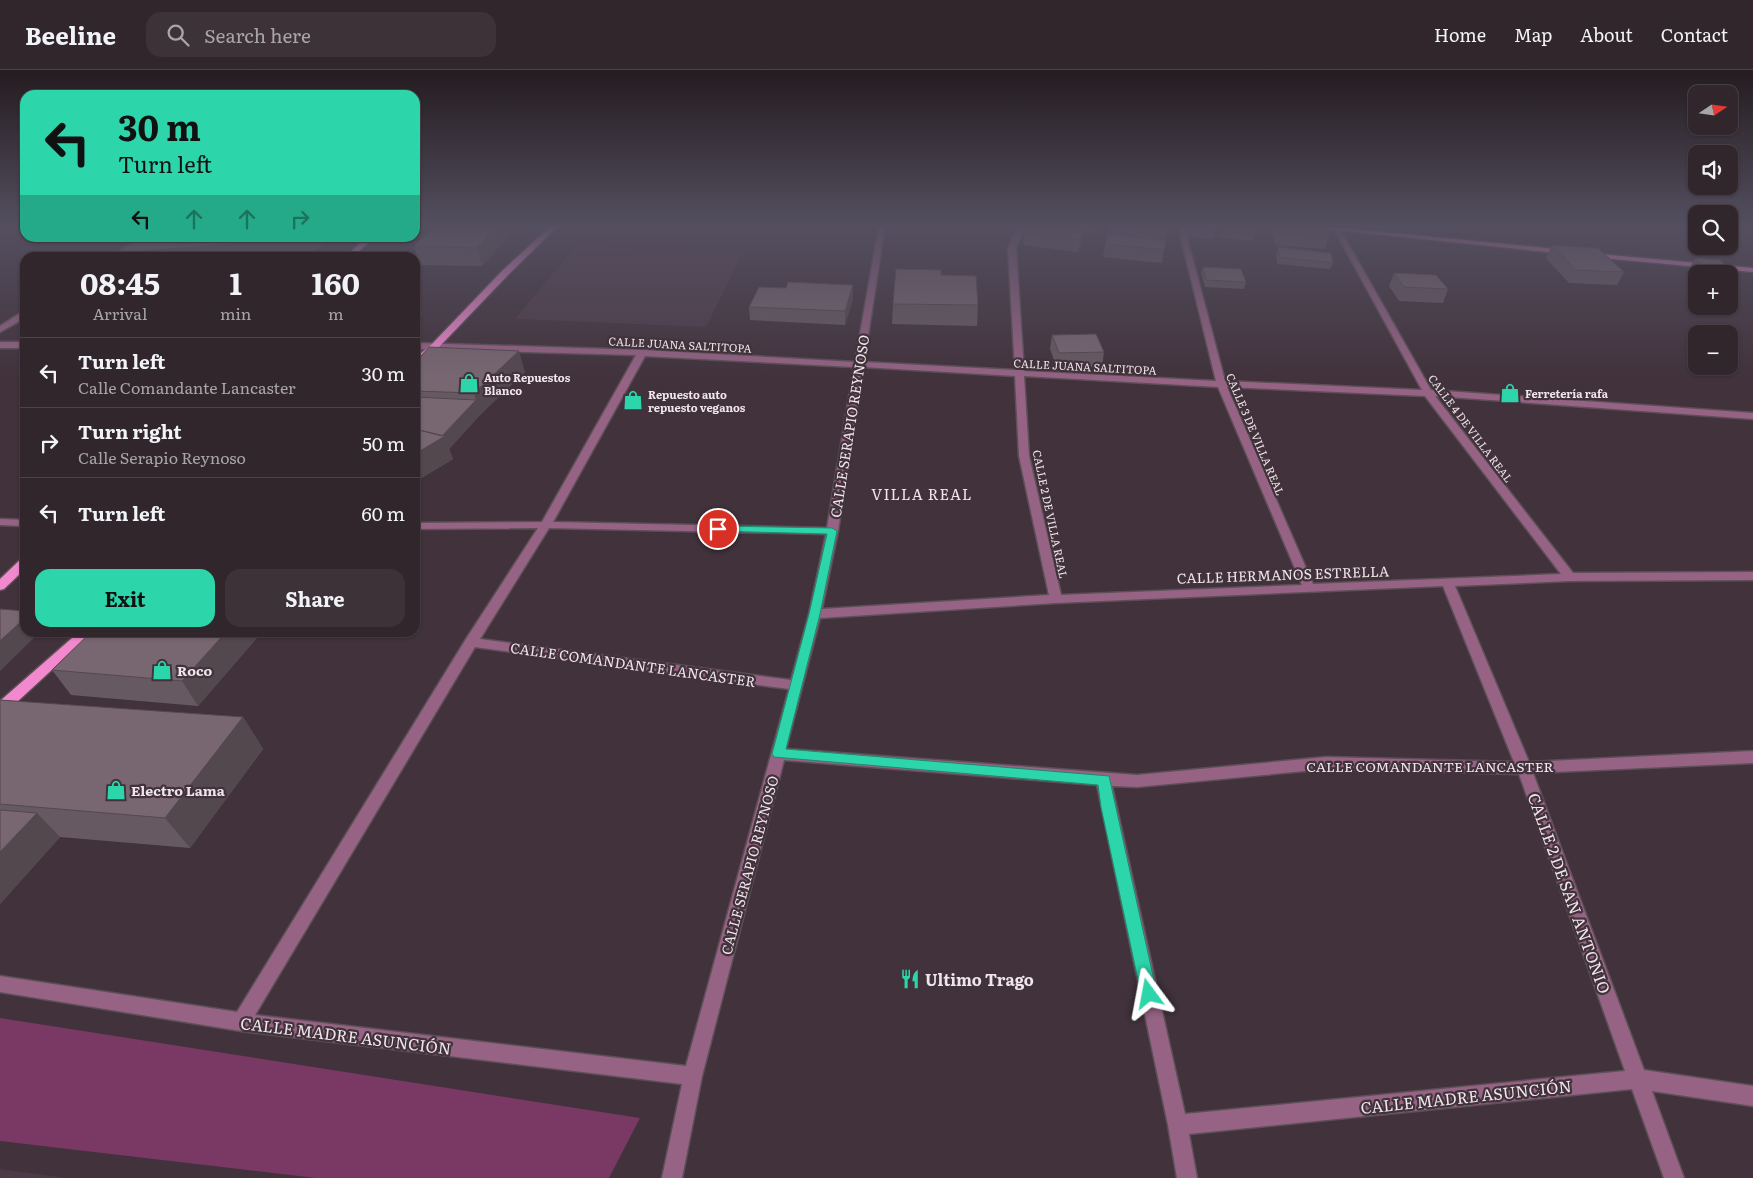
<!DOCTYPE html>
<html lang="en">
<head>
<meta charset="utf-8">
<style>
  body { margin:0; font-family:Literata,serif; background:#3d3238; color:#f1f3f6; height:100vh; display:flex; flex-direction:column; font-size:19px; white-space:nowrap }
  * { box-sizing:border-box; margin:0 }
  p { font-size:16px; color:#a8a5a9 }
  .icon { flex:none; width:28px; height:28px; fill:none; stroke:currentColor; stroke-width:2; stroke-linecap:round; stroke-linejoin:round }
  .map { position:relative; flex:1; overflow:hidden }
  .details { position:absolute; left:20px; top:182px; width:400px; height:385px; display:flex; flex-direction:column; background:#31262c; border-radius:15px; box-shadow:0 1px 4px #0004,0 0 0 1px #4c4348 }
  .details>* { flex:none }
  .hud { position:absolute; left:20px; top:20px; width:400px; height:152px; border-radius:15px; box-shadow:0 1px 4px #0004,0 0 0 1px #4c4348; background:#2dd5ab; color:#111; overflow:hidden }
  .needle { width:32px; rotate:77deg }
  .tools { position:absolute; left:1688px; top:15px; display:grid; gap:10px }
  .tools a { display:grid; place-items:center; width:50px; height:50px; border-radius:10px; background:#31262c; box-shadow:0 1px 4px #0004,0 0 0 1px #4c4348; font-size:25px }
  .pin { position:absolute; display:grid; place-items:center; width:42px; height:42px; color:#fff; margin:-21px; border:2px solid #fff; border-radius:50%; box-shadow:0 1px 5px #0007 }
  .me { position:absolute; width:55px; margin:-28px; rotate:347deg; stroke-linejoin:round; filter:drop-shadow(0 0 4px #0008) }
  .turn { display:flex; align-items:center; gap:18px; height:105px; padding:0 15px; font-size:22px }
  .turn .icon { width:65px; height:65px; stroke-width:2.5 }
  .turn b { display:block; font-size:35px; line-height:42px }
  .lanes { display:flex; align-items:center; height:48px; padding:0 15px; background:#0003; justify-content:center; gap:25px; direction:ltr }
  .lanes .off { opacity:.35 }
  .eta { display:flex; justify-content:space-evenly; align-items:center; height:85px; text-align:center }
  .eta b { font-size:30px; font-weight:700; line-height:35px }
  .primary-button { display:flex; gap:10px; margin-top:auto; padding:10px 15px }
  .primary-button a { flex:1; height:58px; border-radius:15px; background:#2dd5ab; color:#111; font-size:20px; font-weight:700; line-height:58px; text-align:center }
  .primary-button a+a { background:#3d3238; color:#f1f3f6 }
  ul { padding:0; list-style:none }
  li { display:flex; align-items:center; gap:15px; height:70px; padding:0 15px; border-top:1px solid #4c4348 }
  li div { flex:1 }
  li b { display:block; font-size:19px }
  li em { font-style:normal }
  header { display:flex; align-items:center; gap:30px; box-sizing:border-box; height:70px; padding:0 25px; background:#31262c; border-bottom:1px solid #4c4348 }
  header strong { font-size:24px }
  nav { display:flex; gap:28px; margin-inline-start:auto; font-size:18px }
  .search { width:350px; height:45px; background:#3d3238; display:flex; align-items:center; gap:12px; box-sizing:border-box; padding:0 18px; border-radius:15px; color:#a8a5a9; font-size:19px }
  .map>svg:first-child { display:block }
</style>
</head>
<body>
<header>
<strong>Beeline</strong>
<div class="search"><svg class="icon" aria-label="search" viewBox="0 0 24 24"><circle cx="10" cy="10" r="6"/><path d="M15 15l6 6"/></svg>Search here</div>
<nav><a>Home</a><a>Map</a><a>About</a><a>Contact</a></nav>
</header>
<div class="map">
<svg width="1753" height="1108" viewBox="0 0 1753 1108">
  <rect width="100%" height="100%" fill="#41323b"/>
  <path fill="#4e3a47" d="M576 176 743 182 706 257 515 249Z
    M0 1099 67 1108H0Z"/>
  <path fill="#7a3865" d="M0 948 640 1048 609 1108H316L0 1071Z"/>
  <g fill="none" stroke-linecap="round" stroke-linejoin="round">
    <defs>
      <path id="minor" d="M879 156H885L864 292 1015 300 1008 178 1018 156H1025L1016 178 1024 301 1216 311 1178 156H1184L1225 311 1422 320 1335 161 1338 159 1341 161 1431 320 1753 343V349L1435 326 1573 503 1753 502V510L1570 511 1455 516 1529 692 1753 681V693L1533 703 1644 1000 1753 1016V1036L1652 1021 1684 1108H1664L1632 1019 1189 1064 1197 1108H1177L1168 1055 1097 715 784 690 702 1006 682 1108H662L682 1014 241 961 0 922V906L237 942 466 569 538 458 415 459V453L542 452 636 285 415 279V273L642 280 855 292ZM645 286 854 297 827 458 553 452ZM863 297 1015 306 1019 386 1049 525 822 539 838 461ZM1024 306 1218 317 1302 515 1061 525 1029 386ZM1227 317 1425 326 1561 504 1313 514ZM549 458 826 464 809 544 791 610 480 569ZM1443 516 1514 692 1326 687 1137 705 786 679 820 548 1056 533ZM475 577 789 619 686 996 255 945ZM1326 699 1519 704 1625 1001 1185 1044 1112 716 1137 717Z
        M139 168H146L118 188H109Z
        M22 242H25V248L0 262V256Z
        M0 272H25V278H0Z
        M0 449 25 450V456L0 455Z"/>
      <path id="major" d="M551 156H558L509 204 438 278 415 295V288L432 274 503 200Z
        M1296 156H1322L1566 180 1570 182 1566 184Z
        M366 168H373L352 188H344Z
        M1588 183 1753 198V202L1591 187H1588Z
        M25 488V499L4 519 0 520V509L21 489Z
        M79 562H93L5 643 0 644V631Z"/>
    </defs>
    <use href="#minor" stroke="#5d4f57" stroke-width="3"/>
    <use href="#major" stroke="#5d4f57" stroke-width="3"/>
    <use href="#minor" fill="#966384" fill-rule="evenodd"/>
    <use href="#major" fill="#f289cf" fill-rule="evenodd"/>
  </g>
  <path fill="#675961" d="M1027 156H1099L1097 163 1084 161 1082 173 1078 182 1023 175 1024 162Z
    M1108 156H1167L1165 170 1164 180 1162 193 1103 187Z
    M1187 156 1215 162 1213 169 1185 166Z
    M1221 156H1255V164L1253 171 1220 168Z
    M1272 156H1325L1329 166 1325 179 1275 175 1271 159Z
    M1366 156H1402L1400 161Z
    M513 161 482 196 420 195 414 176Z
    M1552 175 1624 202 1617 215 1569 213 1546 188Z
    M1278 177 1333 193 1330 199 1277 194 1276 184Z
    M1695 188 1736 206 1729 219V204H1696V210L1688 201Z
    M1203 197 1246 212 1244 219 1205 217 1201 203Z
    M1394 203 1448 219 1443 233 1399 231 1389 216Z
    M941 205 978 235 977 256 892 254 893 234Z
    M853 215V229L845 255 750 250 749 237 786 218Z
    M1052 265 1104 282 1102 297 1057 298 1050 279Z
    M415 293 525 302 480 345 449 379 453 389 415 412Z
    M262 562 198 636 71 625 52 600Z
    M0 630 243 647 263 679 190 778 60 767 0 834Z"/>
  <path fill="#54484f" d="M497 156H512L513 161 482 196 477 178Z
    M1084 160 1082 173 1078 182 1080 169Z
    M301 168H331L307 188H117L115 183Z
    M853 215V229L845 255V241Z
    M420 237 422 244 415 251V242Z
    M519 281 525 302 480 345 474 323Z
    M476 330 480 345 449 379 453 389 415 412V384L442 366Z
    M25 548V562H40L0 601V571Z
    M226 562H262L198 636 182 611Z
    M243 647 263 679 190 778 165 748Z
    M37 743 60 767 0 834V782Z"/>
  <path fill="#786771" stroke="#54484f" d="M435 156H497L477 178 414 176Z
    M1027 156H1052L1084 160 1080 169 1024 162Z
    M1108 156H1167L1166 165 1107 159Z
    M1187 156H1215V162L1186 159Z
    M1222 156H1255V164L1222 161Z
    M1277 156H1325L1329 166 1278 162Z
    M1108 164 1166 170 1164 180 1105 174Z
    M140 168H301L300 169 115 183Z
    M1552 175 1598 178 1624 202 1576 200Z
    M1278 177 1331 183 1333 193 1279 187Z
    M1695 188 1720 190 1736 206 1729 205V204H1711Z
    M1203 197 1241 199 1246 212 1206 210Z
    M896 199 941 200V205L976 206 978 235 893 234Z
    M1394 203 1436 205 1448 219 1404 217Z
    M788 212 853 215 845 241 749 237 759 217 786 218Z
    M415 237H420L415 242Z
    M1096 264 1104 282 1059 283 1052 265Z
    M429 277 519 281 474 323 415 321V293Z
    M415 327 476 330 442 366 415 359Z
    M415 359 445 366 415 384Z
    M0 539 25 541V548L0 571Z
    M91 562H226L182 611 52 600Z
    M0 630 243 647 165 748 0 734Z
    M0 740 37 743 0 782Z"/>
  <linearGradient id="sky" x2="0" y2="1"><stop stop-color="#241c20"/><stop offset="0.5" stop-color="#544f60"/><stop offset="1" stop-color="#544f60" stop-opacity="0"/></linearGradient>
  <rect width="1753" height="311" fill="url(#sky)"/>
  <path fill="#2dd5ab" stroke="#1d8a6f" d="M718 456 832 458 837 461 820 544 786 679 1109 706 1157 924 1155 929 1149 931 1144 929 1141 924 1101 737 1098 715 774 687 772 684 809 544 827 464 714 461V457Z"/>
  <defs>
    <symbol id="shop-bare" viewBox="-9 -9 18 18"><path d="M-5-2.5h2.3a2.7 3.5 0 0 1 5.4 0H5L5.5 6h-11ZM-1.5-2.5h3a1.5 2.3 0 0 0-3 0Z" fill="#2dd5ab" stroke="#41323b" stroke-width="2.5" paint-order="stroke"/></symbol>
    <symbol id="restaurant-bare" viewBox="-9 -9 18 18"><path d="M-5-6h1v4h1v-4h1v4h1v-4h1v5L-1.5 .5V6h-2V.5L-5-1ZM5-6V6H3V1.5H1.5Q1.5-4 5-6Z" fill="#2dd5ab" stroke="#41323b" stroke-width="2.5" paint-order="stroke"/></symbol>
  </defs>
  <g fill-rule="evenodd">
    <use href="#shop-bare" x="455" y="299" width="28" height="28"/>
    <use href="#shop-bare" x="1496" y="309" width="28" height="28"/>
    <use href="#shop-bare" x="619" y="316" width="28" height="28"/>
    <use href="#shop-bare" x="148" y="586" width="28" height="28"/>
    <use href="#shop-bare" x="102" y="706" width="28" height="28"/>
    <use href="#restaurant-bare" x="896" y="895" width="28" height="28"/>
  </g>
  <g text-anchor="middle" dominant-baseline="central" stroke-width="4.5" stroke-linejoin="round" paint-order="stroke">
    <g font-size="11" fill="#efe5ea" stroke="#41323b">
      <text transform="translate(680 274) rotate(3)">CALLE JUANA SALTITOPA</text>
      <text transform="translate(1085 296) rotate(3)">CALLE JUANA SALTITOPA</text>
      <text transform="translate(1471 358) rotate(53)">CALLE 4 DE VILLA REAL</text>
      <text transform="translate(1256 364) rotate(67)">CALLE 3 DE VILLA REAL</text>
      <text transform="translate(1051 444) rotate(78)">CALLE 2 DE VILLA REAL</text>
    </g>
    <g font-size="11" font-weight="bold" fill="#efe5ea" stroke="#41323b" text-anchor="start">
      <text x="484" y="307">Auto Repuestos<tspan x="484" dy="13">Blanco</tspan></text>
      <text x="1525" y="323">Ferretería rafa</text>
      <text x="648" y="324">Repuesto auto<tspan x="648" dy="13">repuesto veganos</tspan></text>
    </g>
    <g font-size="14" fill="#efe5ea" stroke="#41323b">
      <text transform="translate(849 356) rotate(-81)">CALLE SERAPIO REYNOSO</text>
      <text transform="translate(1283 504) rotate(-2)">CALLE HERMANOS ESTRELLA</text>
      <text transform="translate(633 594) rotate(8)">CALLE COMANDANTE LANCASTER</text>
      <text x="1430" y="696">CALLE COMANDANTE LANCASTER</text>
      <text transform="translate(749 795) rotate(-75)">CALLE SERAPIO REYNOSO</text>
    </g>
    <g font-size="14" font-weight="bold" fill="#efe5ea" stroke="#41323b" text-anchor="start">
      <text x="177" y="600">Roco</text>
      <text x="131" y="720">Electro Lama</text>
    </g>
    <g font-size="15" letter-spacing="1" fill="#efe5ea" stroke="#41323b">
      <text x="922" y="423">VILLA REAL</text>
    </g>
    <g font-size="16" fill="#efe5ea" stroke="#41323b">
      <text transform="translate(1570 823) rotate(70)">CALLE 2 DE SAN ANTONIO</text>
      <text transform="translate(346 965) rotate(7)">CALLE MADRE ASUNCIÓN</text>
      <text transform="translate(1466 1026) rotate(-6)">CALLE MADRE ASUNCIÓN</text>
    </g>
    <g font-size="16" font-weight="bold" fill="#efe5ea" stroke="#41323b" text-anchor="start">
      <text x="925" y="909">Ultimo Trago</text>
    </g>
  </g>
</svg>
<div class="tools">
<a><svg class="needle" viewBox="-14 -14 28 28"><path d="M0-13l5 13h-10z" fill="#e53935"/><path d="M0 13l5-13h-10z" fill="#a8a5a9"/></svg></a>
<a><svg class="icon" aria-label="sound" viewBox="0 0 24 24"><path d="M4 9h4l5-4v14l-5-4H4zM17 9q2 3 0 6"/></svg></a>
<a><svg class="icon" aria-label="search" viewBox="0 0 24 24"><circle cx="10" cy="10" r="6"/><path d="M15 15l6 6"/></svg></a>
<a>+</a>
<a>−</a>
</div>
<div class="pin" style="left:718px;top:459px;background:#d93025"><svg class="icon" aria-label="arrive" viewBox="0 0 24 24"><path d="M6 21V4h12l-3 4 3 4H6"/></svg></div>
<svg class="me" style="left:1149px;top:924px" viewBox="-20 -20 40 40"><path d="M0-17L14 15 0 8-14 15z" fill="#2dd5ab" stroke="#fff" stroke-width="4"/></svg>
<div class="hud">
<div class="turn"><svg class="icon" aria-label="left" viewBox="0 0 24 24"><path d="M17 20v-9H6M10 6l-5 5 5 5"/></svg><div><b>30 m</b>Turn left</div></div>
<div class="lanes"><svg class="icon" aria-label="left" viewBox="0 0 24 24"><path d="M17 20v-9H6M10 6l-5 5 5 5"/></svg><svg class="icon off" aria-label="ahead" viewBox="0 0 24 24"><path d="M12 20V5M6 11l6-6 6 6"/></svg><svg class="icon off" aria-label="ahead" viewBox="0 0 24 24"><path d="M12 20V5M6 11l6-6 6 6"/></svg><svg class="icon off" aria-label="right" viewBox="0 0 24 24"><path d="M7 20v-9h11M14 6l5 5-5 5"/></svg></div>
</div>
<section class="details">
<div class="eta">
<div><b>08:45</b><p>Arrival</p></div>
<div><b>1</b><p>min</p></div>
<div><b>160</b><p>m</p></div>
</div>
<ul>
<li><svg class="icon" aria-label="left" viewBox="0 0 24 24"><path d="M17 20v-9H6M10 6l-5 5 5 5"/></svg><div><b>Turn left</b><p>Calle Comandante Lancaster</p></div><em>30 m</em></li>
<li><svg class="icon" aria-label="right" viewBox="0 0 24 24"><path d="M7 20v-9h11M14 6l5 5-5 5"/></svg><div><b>Turn right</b><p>Calle Serapio Reynoso</p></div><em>50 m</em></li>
<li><svg class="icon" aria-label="left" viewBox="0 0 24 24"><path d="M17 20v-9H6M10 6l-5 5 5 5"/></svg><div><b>Turn left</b></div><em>60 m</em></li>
</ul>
<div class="primary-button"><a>Exit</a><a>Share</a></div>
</section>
</div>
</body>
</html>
